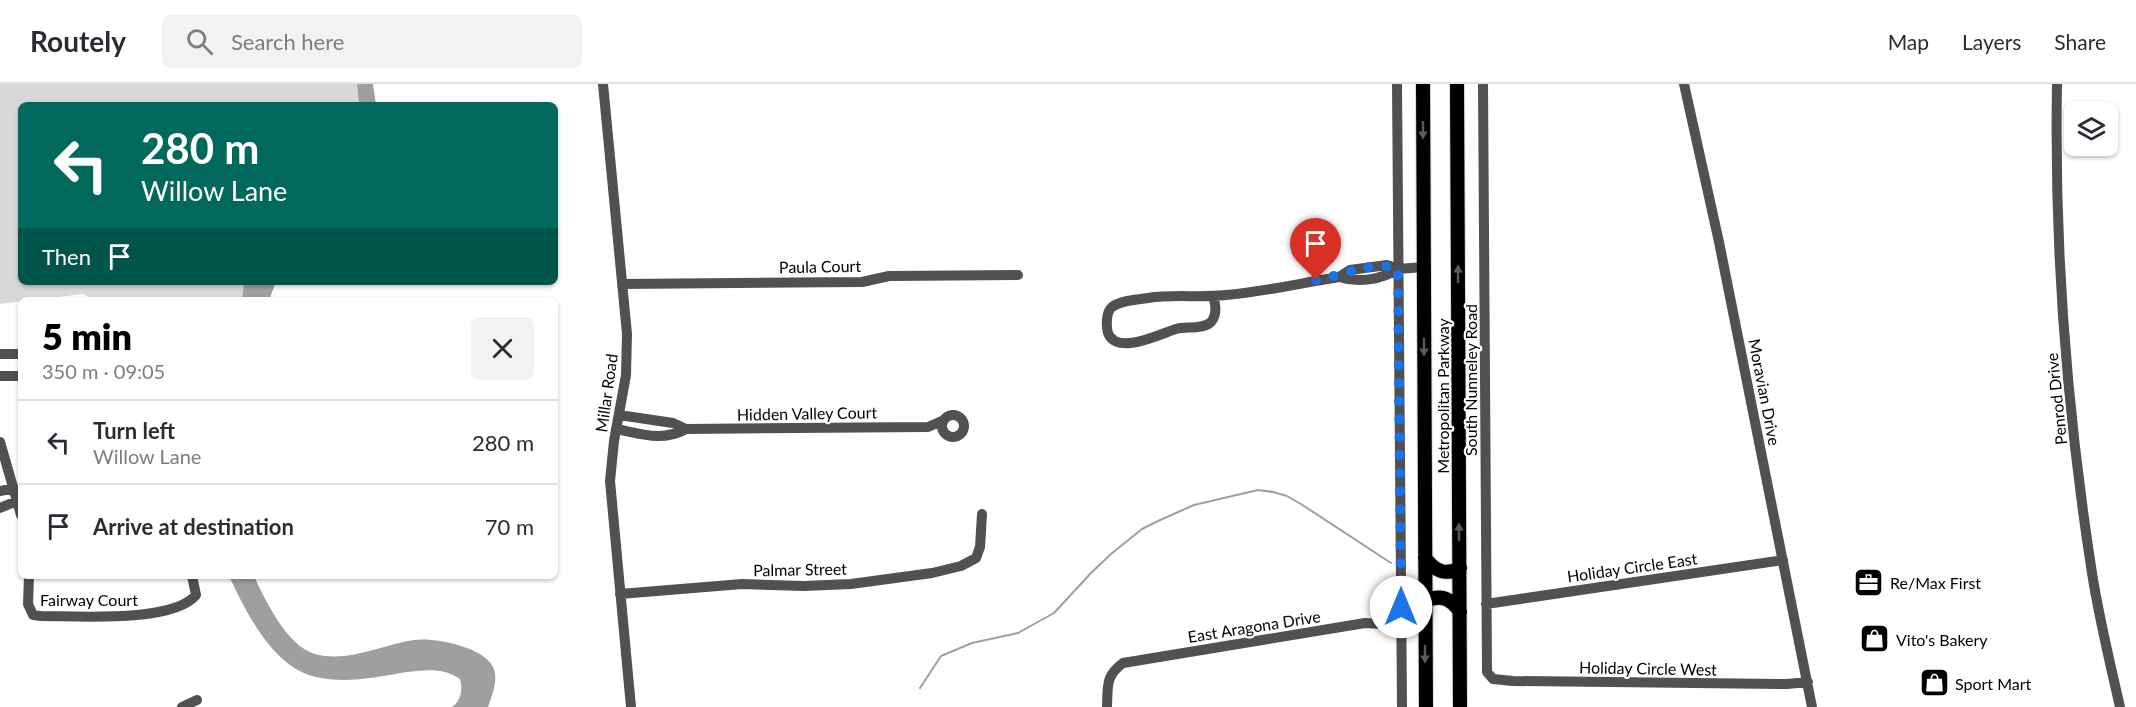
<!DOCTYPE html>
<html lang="en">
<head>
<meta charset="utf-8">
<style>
  body { margin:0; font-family:Lato,sans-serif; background:#f2f2f3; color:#2b2b33; height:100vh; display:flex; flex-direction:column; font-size:22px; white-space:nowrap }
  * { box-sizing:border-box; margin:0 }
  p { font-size:20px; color:#7c7c81 }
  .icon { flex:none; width:33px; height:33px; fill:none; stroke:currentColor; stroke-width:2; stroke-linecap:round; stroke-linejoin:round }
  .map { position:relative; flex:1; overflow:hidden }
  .details { position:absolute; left:18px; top:213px; width:540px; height:282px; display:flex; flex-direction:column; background:#fff; border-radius:9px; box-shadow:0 2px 4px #0004 }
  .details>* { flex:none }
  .guide { position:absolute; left:18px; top:18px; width:540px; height:183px; border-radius:9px; box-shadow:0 2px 4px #0004; background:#00695c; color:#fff; overflow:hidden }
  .buttons { position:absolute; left:2064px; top:18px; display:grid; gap:12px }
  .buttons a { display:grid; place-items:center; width:54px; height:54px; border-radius:9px; background:#fff; box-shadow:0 2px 4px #0004; font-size:30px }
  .pin { position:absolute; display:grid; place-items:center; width:51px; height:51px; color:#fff; margin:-62px -26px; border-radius:50% 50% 50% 0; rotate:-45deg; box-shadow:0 0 6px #0007 }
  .pin .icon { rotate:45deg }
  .me { position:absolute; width:66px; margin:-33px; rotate:0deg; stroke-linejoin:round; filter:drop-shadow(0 0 4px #0008) }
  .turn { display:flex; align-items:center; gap:21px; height:126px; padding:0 24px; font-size:27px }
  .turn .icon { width:78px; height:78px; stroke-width:2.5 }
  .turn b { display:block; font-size:42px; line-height:51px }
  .then { display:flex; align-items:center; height:57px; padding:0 24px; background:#0003; gap:12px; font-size:22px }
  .round { display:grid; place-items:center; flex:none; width:63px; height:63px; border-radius:9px; background:#f2f2f3 }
  .head { display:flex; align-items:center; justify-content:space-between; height:102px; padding:0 24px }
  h1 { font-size:36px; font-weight:800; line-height:45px; color:#000 }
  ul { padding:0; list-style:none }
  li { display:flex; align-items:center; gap:18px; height:84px; padding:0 24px; border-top:2px solid #e1e1e2 }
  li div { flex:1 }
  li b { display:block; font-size:22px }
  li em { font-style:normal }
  header { display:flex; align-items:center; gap:36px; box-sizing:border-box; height:84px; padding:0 30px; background:#fff; border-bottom:2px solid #e1e1e2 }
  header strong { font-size:28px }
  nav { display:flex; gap:33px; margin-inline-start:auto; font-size:21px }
  .search { width:420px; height:54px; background:#f2f2f3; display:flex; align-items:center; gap:15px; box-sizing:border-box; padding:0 21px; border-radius:9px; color:#7c7c81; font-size:22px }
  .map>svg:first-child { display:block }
</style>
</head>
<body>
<header>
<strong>Routely</strong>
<div class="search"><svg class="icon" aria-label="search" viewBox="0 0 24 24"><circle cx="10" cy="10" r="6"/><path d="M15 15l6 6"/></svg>Search here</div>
<nav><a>Map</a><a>Layers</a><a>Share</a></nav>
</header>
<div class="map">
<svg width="2136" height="623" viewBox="0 0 2136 623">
  <rect width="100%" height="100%" fill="#fff"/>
  <path fill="#d8d8d8" d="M0 0H357L359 21H21V198H244L242 216H95L83 210 0 220Z"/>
  <path fill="#9f9f9f" d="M357 0H373L376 21H359Z
    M244 198H276L269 216H242Z
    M229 492H254C265 516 287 562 315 570 348 579 381 561 414 556 434 553 484 563 493 583 499 595 492 611 488 623H452C461 617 463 605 460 595 443 583 426 586 407 588 378 593 346 600 316 593 273 584 246 528 229 492Z"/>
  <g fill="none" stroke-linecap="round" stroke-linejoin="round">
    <path stroke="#9f9f9f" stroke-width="2" d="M920 604 941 572 972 559 1018 549 1054 529 1091 489 1111 470 1142 445 1158 437 1194 421 1258 406 1273 408 1287 412 1301 420 1391 479"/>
    <defs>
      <path id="major" d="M1423 0 1426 623
        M1457 0 1460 623
        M1425 474C1435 487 1445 492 1460 484
        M1425 517C1440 510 1451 514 1460 528"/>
    </defs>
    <use href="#major" stroke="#dbdbdb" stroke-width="16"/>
    <path stroke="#515151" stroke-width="10" d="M603 0 627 250 626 291 614 357 610 397 631 623
      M1397 0 1402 623
      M1483 0 1487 588 1493 595 1513 597 1787 600 1808 598
      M1684 0 1719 158 1812 623
      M2057 0C2054 164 2067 328 2092 489 2099 534 2110 579 2120 623
      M1398 185C1381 196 1358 199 1339 193L1350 186 1387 181 1398 185 1424 183
      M622 200 862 198 889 192 1018 191
      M1213 212C1216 221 1217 231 1211 238 1203 246 1186 242 1176 245 1160 250 1117 272 1108 249 1106 242 1106 228 1112 223 1121 216 1137 216 1148 214 1173 210 1200 214 1226 211 1263 208 1301 199 1339 193
      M0 270H21
      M0 292H21
      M619 331 673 339 686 345 928 343 944 336
      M942 342a11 11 0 1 1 22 0a11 11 0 1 1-22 0Z
      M616 345C642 350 662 358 686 345
      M0 358 21 431
      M0 407 14 404
      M0 424 17 417
      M29 492 28 520 33 531 41 532C77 532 173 539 196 511L192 492
      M620 510 742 500 804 502 851 500 932 489 961 482 976 474 980 463 982 430
      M1486 520 1783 476
      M182 623 197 616
      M1107 623C1108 603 1105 592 1123 579L1365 539 1401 541"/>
    <use href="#major" stroke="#000" stroke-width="14"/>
  </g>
  <defs><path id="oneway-solid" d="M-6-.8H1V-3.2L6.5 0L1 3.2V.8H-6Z" transform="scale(1.5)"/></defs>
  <g fill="#595959">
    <use href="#oneway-solid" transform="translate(1423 46) rotate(90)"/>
    <use href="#oneway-solid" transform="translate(1458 190) rotate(-90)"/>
    <use href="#oneway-solid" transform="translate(1424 263) rotate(90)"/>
    <use href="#oneway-solid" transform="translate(1459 448) rotate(-90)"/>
    <use href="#oneway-solid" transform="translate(1425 570) rotate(90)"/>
  </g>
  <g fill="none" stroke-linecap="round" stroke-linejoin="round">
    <path stroke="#1a73e8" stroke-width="10" stroke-dasharray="0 18" d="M1316 196C1343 192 1371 176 1398 185L1401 523"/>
  </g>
  <defs>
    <symbol id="office-square" viewBox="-11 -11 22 22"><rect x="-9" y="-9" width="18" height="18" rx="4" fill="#000" stroke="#fff"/><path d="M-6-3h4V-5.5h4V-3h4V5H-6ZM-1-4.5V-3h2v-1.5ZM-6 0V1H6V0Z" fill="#fff"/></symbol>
    <symbol id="shop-square" viewBox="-11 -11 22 22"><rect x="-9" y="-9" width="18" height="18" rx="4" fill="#000" stroke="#fff"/><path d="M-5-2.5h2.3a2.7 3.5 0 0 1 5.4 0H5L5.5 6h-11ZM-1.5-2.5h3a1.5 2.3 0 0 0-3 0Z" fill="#fff"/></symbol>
  </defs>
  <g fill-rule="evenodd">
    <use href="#office-square" x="1852" y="482" width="33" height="33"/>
    <use href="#shop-square" x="1858" y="538" width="33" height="33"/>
    <use href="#shop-square" x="1918" y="582" width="33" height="33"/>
  </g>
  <g text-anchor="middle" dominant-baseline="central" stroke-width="4.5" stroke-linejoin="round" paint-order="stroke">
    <g font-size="16" fill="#000" stroke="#fff">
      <text transform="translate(820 182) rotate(-1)">Paula Court</text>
      <text transform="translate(1470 296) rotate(-90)">South Nunneley Road</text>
      <text transform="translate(1765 308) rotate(79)">Moravian Drive</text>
      <text transform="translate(606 309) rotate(-82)">Millar Road</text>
      <text transform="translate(1442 312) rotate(-90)">Metropolitan Parkway</text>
      <text transform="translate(2056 315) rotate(-96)">Penrod Drive</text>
      <text transform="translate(807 329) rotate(-1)">Hidden Valley Court</text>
      <text transform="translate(1632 483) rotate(-8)">Holiday Circle East</text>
      <text transform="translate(800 485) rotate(-1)">Palmar Street</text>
      <text x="89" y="515">Fairway Court</text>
      <text transform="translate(1254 542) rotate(-9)">East Aragona Drive</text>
      <text transform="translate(1648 584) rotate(1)">Holiday Circle West</text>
    </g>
    <g font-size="16" fill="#000" stroke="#fff" text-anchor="start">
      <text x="1890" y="498">Re/Max First</text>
      <text x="1896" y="555">Vito's Bakery</text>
      <text x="1955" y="599">Sport Mart</text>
    </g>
  </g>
</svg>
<div class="buttons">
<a><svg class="icon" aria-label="layers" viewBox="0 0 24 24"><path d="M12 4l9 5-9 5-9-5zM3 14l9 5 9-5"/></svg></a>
</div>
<div class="pin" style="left:1316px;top:196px;background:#d93025"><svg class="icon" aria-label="arrive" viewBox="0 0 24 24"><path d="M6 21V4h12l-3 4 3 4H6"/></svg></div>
<svg class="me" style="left:1401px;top:523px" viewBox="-20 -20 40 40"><circle r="19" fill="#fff"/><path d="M0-13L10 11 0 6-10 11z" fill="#1a73e8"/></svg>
<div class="guide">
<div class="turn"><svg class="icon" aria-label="left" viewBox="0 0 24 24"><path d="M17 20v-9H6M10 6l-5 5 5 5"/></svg><div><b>280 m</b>Willow Lane</div></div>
<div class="then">Then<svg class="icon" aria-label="arrive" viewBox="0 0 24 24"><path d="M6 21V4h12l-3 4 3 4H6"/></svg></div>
</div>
<section class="details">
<div class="head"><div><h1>5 min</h1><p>350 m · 09:05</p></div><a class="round"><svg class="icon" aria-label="close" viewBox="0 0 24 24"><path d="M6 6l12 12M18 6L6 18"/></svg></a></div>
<ul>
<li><svg class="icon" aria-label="left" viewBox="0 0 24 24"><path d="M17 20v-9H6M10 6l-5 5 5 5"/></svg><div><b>Turn left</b><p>Willow Lane</p></div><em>280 m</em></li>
<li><svg class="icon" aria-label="arrive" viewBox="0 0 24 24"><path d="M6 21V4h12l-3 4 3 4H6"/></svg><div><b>Arrive at destination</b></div><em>70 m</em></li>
</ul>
</section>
</div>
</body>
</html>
